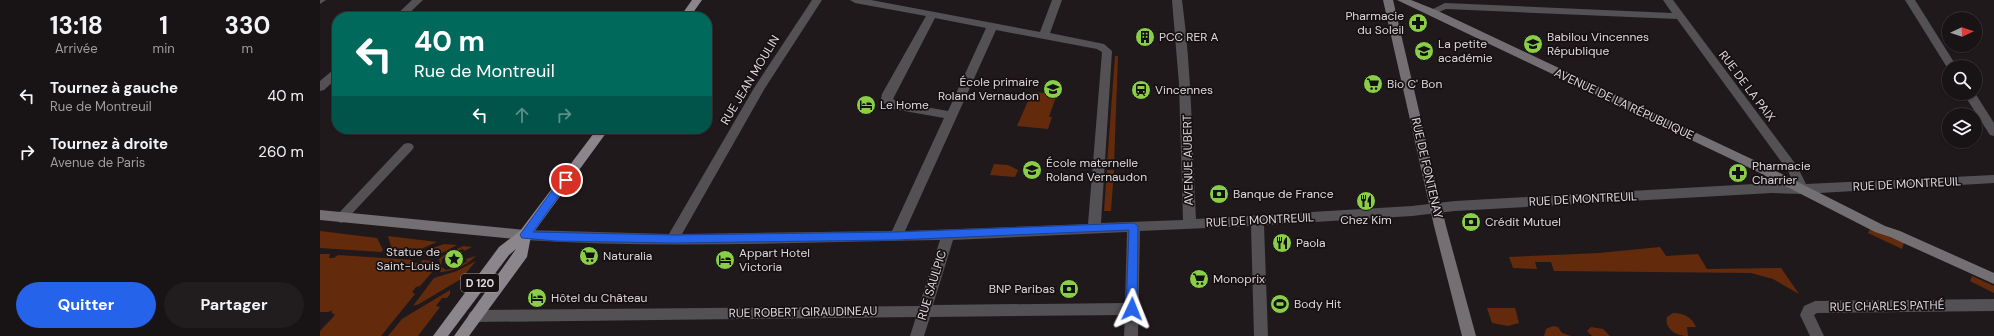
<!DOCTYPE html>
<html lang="fr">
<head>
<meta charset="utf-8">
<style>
  body { margin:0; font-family:"DM Sans",sans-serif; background:#211c1e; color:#f1f3f6; height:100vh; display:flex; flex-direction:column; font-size:15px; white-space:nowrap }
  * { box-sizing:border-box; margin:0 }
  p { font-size:13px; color:#9f9ea0 }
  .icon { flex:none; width:22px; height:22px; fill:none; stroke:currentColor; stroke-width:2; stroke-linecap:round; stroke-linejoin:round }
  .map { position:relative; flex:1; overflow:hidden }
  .sheet { display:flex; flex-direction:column; background:#181315; width:320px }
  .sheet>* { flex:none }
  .top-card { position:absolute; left:12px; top:12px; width:380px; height:122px; border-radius:16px; box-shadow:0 1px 3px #0004,0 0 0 1px #363234; background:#00695c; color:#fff; overflow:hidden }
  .needle { width:26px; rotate:87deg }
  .tools { position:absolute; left:1622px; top:12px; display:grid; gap:8px }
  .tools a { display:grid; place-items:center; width:40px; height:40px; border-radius:50%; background:#181315; box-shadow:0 1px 3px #0004,0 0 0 1px #363234; font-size:20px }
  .pin { position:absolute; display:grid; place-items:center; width:34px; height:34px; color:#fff; margin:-17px; border:2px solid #fff; border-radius:50%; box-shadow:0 1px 4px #0007 }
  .me { position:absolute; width:44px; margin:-22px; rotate:2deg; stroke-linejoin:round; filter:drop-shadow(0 0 3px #0008) }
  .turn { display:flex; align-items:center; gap:14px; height:84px; padding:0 16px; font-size:18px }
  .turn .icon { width:52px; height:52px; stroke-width:2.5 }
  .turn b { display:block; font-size:28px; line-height:34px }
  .lanes { display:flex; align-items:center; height:38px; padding:0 16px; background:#0003; justify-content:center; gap:20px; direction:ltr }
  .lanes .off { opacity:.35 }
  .eta { display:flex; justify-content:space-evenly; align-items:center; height:68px; text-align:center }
  .eta b { font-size:24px; font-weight:700; line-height:28px }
  .cta { display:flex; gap:8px; margin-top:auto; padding:8px 16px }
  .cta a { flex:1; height:46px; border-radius:24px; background:#2563eb; color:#fff; font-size:16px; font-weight:700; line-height:46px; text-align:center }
  .cta a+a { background:#211c1e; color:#f1f3f6 }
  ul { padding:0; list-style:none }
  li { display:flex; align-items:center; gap:12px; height:56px; padding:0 16px }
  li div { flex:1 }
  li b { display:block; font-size:15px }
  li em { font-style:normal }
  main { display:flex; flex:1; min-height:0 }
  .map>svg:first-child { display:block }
</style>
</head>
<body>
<main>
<section class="sheet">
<div class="eta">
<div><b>13:18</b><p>Arrivée</p></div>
<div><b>1</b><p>min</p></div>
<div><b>330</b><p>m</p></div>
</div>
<ul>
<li><svg class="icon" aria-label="left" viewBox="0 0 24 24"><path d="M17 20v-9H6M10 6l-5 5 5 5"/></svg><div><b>Tournez à gauche</b><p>Rue de Montreuil</p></div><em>40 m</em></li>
<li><svg class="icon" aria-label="right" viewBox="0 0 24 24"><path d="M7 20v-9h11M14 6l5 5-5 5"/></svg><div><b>Tournez à droite</b><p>Avenue de Paris</p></div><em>260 m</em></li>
</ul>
<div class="cta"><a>Quitter</a><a>Partager</a></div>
</section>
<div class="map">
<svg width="1674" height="336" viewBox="0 0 1674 336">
  <rect width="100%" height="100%" fill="#20191c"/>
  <path fill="#632b0c" d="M795 56H798L794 164H787Z
    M712 92 737 94 729 117H732L728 129 697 126Z
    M674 164 688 165 698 170 695 177 670 175Z
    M787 170H794L791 211H784Z
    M1550 229 1584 243 1582 249 1548 233Z
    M0 231 57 238 63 250 61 252 0 248Z
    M68 236 117 242 94 252 72 250Z
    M124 244 137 245 120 254 101 252Z
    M143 246 152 247 144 251 143 249 132 252 122 259 121 267 126 270 137 268 147 261 146 259 156 256C146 266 133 271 120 272L121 269 119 259 126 254Z
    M1340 247 1346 256 1378 254 1387 269 1461 268 1479 294 1453 279 1431 273 1234 271 1231 262H1215L1217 269 1193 268 1189 257 1279 253Z
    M0 254H10L9 258H14L18 255 93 260 92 263H99L103 260 113 261V271L100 286 96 287 92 292 95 294 61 336H0V331L15 315 11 312 13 310 8 312H0Z
    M156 261 141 279 99 304 93 306 114 278 137 271Z
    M1652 276 1674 286V293L1650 281Z
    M130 290V294L127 298H122L116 306 120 307 98 336H68L82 319Z
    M1167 308H1195L1199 323 1188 326 1172 323Z
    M1353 313C1363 313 1372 317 1376 327H1367L1368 336C1357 336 1344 329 1347 317Z
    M1233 326 1238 327 1242 333 1251 336H1224L1226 329Z
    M1271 327 1283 329 1290 336H1272L1267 331Z"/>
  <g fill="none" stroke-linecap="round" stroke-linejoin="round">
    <path fill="#535154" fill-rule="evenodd" d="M0 0H6L0 4Z
      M92 0H103L85 17H74Z
      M492 0H502L445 88 362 234 572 231 624 118 573 109 567 107 561 99 562 94 606 16 535 3 530 0H551L720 32 732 0H742L730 33 784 44 792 51 781 223 863 220 859 84 852 0H862C872 73 872 146 876 219L1092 206 1135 201 1452 183 1474 184 1468 171 1357 19 1126 9 1112 15 1107 12 1125 3 1352 13 1343 0H1353L1477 166 1486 184 1674 175V183L1482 194 1452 193 1135 211 1092 216 944 225 948 336H934L931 226 820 231 818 336H804L805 315 610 317 604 336H590L596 317 155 322 150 320 148 316 150 312 155 310 599 306 620 240C482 242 343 249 205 240L200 239 199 235 200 231 205 230 349 234 434 88ZM615 18 666 28 628 111 578 102 573 99ZM676 30 777 49 782 52 768 224 585 231ZM807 232 805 303 613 305 633 240Z
      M1585 0H1595L1637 67H1629L1628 69Z
      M17 69V78L4 90 0 91V81L13 70Z
      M1643 93H1655L1674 123V136L1670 135Z
      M88 143 92 144 94 147 92 150 25 221 21 223 17 221 15 218 17 215 84 144Z
      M1674 299V311L1497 313 1494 315 1504 336H1490L1480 315 1484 306 1495 301Z"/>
    <path fill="#736f73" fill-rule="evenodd" d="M1063 0H1073L1126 226 1156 336H1142L1114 226Z
      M1077 0H1091L1116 10 1438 162 1565 226 1580 231 1674 273V284L1570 237 1555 232 1430 168Z
      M0 210 205 230 210 231 211 235 210 239 205 240 0 220Z"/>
    <path fill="#8b868c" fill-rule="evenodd" d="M372 0H382L370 17H360Z
      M277 129H289L211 236 207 257 149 336H134L196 249 189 255 128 336H113L179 247 200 231Z"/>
  </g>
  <path fill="#2563eb" stroke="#184099" d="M246 176 250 180 249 182 213 232 353 235 576 232 814 223 818 226 817 309 812 313 806 309 809 230 576 240 353 243 236 241 202 238 200 235 202 232 242 177Z"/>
  <defs>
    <symbol id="pharmacy-disc" viewBox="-11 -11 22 22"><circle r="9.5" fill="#8ace47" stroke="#171013"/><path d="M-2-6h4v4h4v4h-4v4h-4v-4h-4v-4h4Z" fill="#111"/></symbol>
    <symbol id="building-disc" viewBox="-11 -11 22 22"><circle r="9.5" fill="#8ace47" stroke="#171013"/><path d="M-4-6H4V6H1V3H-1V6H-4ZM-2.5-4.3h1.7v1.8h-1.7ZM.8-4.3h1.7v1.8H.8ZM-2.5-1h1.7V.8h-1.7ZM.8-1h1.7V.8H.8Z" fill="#111"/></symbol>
    <symbol id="school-disc" viewBox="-11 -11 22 22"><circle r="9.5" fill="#8ace47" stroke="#171013"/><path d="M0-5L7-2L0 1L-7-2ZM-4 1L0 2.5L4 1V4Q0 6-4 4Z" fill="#111"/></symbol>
    <symbol id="supermarket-disc" viewBox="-11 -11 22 22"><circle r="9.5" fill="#8ace47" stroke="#171013"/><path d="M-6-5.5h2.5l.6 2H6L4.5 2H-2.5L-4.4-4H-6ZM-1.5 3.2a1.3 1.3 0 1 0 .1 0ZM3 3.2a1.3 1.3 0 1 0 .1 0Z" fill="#111"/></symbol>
    <symbol id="station-disc" viewBox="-11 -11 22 22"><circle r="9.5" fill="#8ace47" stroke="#171013"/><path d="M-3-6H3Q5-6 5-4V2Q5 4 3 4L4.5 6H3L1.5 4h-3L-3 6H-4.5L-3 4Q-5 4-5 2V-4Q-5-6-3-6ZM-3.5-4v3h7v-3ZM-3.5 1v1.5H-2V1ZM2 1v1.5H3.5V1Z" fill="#111"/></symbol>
    <symbol id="hotel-disc" viewBox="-11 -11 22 22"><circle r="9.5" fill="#8ace47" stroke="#171013"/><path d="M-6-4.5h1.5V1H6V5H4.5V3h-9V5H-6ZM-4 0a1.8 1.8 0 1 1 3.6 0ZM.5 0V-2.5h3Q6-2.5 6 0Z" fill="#111"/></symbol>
    <symbol id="bank-disc" viewBox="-11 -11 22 22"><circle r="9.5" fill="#8ace47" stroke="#171013"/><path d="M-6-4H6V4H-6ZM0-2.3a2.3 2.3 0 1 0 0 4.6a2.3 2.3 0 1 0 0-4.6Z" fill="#111"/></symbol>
    <symbol id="restaurant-disc" viewBox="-11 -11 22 22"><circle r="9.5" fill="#8ace47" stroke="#171013"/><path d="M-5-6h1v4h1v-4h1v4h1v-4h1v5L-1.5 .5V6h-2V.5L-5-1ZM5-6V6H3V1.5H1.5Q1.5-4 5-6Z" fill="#111"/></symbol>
    <symbol id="sight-disc" viewBox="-11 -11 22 22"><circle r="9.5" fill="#8ace47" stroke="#171013"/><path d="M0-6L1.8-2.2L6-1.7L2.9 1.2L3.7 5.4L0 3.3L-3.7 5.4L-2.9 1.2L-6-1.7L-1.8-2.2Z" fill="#111"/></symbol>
    <symbol id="stadium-disc" viewBox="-11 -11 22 22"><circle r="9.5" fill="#8ace47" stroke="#171013"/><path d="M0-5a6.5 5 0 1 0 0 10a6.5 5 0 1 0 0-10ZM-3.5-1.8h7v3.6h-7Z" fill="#111"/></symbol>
  </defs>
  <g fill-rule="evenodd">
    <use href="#pharmacy-disc" x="1087" y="12" width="22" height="22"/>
    <use href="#building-disc" x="814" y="26" width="22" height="22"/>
    <use href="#school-disc" x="1202" y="33" width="22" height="22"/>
    <use href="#school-disc" x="1093" y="40" width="22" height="22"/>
    <use href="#supermarket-disc" x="1042" y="73" width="22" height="22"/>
    <use href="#school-disc" x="722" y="78" width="22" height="22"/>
    <use href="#station-disc" x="810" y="79" width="22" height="22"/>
    <use href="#hotel-disc" x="535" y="94" width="22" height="22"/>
    <use href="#school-disc" x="701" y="159" width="22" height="22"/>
    <use href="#pharmacy-disc" x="1407" y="162" width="22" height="22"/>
    <use href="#bank-disc" x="888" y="183" width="22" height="22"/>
    <use href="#restaurant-disc" x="1035" y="190" width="22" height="22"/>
    <use href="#bank-disc" x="1140" y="211" width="22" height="22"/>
    <use href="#restaurant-disc" x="951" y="232" width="22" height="22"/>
    <use href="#supermarket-disc" x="258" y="245" width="22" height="22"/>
    <use href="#sight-disc" x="123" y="248" width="22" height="22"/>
    <use href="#hotel-disc" x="394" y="249" width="22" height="22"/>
    <use href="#supermarket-disc" x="868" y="268" width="22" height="22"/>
    <use href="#bank-disc" x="738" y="278" width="22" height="22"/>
    <use href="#hotel-disc" x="206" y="287" width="22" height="22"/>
    <use href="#stadium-disc" x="949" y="293" width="22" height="22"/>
  </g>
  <g text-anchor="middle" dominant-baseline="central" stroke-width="3.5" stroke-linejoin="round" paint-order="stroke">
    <rect fill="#171013" stroke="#a29d9f" stroke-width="1" x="141" y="274" width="38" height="18" rx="3"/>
    <g font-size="11" font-weight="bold" fill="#ded9db">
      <text x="160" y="283">D 120</text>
    </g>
    <g font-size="12" fill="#ded9db" stroke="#171013" text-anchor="start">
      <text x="1084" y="16" text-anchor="end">Pharmacie<tspan x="1084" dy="14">du Soleil</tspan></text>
      <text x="839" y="37">PCC RER A</text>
      <text x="1227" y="37">Babilou Vincennes<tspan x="1227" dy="14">République</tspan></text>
      <text x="1118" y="44">La petite<tspan x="1118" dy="14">académie</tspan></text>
      <text x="719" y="82" text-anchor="end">École primaire<tspan x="719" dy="14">Roland Vernaudon</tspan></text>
      <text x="1067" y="84">Bio C' Bon</text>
      <text x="835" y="90">Vincennes</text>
      <text x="560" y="105">Le Home</text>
      <text x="726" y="163">École maternelle<tspan x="726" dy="14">Roland Vernaudon</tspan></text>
      <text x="1432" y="166">Pharmacie<tspan x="1432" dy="14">Charrier</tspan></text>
      <text x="913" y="194">Banque de France</text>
      <text x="1046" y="220" text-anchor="middle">Chez Kim</text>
      <text x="1165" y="222">Crédit Mutuel</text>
      <text x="976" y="243">Paola</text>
      <text x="120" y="252" text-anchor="end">Statue de<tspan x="120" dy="14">Saint-Louis</tspan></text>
      <text x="419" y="253">Appart Hotel<tspan x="419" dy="14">Victoria</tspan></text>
      <text x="283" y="256">Naturalia</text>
      <text x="893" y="279">Monoprix</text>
      <text x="735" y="289" text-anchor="end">BNP Paribas</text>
      <text x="231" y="298">Hôtel du Château</text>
      <text x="974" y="304">Body Hit</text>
    </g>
    <g font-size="12" fill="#ded9db" stroke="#171013">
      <text transform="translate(430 80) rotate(-59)">RUE JEAN MOULIN</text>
      <text transform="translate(1427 86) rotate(53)">RUE DE LA PAIX</text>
      <text transform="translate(1304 104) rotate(25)">AVENUE DE LA RÉPUBLIQUE</text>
      <text transform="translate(868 160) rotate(-91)">AVENUE AUBERT</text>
      <text transform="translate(1107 168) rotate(77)">RUE DE FONTENAY</text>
      <text transform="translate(1587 184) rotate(-3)">RUE DE MONTREUIL</text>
      <text transform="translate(1263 199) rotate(-3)">RUE DE MONTREUIL</text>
      <text transform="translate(940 220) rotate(-3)">RUE DE MONTREUIL</text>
      <text transform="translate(612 285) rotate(-73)">RUE SAULPIC</text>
      <text transform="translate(1567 306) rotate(-1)">RUE CHARLES PATHÉ</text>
      <text transform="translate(483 312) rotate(-1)">RUE ROBERT GIRAUDINEAU</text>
    </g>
  </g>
</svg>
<div class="tools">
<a><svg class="needle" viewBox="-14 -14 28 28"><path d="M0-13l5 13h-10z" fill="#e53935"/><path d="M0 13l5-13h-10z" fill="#9f9ea0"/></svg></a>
<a><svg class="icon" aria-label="search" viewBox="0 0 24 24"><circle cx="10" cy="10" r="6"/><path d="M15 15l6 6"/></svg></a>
<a><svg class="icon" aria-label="layers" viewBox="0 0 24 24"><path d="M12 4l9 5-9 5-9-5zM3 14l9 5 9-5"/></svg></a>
</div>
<div class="pin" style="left:246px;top:180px;background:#d93025"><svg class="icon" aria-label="arrive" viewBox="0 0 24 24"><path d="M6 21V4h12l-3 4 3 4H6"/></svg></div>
<svg class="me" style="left:812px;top:309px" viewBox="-20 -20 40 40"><path d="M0-17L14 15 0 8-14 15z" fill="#2563eb" stroke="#fff" stroke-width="4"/></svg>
<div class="top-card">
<div class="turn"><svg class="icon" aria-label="left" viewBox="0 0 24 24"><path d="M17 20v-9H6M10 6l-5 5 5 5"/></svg><div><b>40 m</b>Rue de Montreuil</div></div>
<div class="lanes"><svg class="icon" aria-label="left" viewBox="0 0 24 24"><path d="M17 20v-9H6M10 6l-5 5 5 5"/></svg><svg class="icon off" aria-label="ahead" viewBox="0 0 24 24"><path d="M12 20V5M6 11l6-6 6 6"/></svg><svg class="icon off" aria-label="right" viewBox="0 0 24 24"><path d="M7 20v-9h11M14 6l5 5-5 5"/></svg></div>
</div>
</div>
</main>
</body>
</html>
